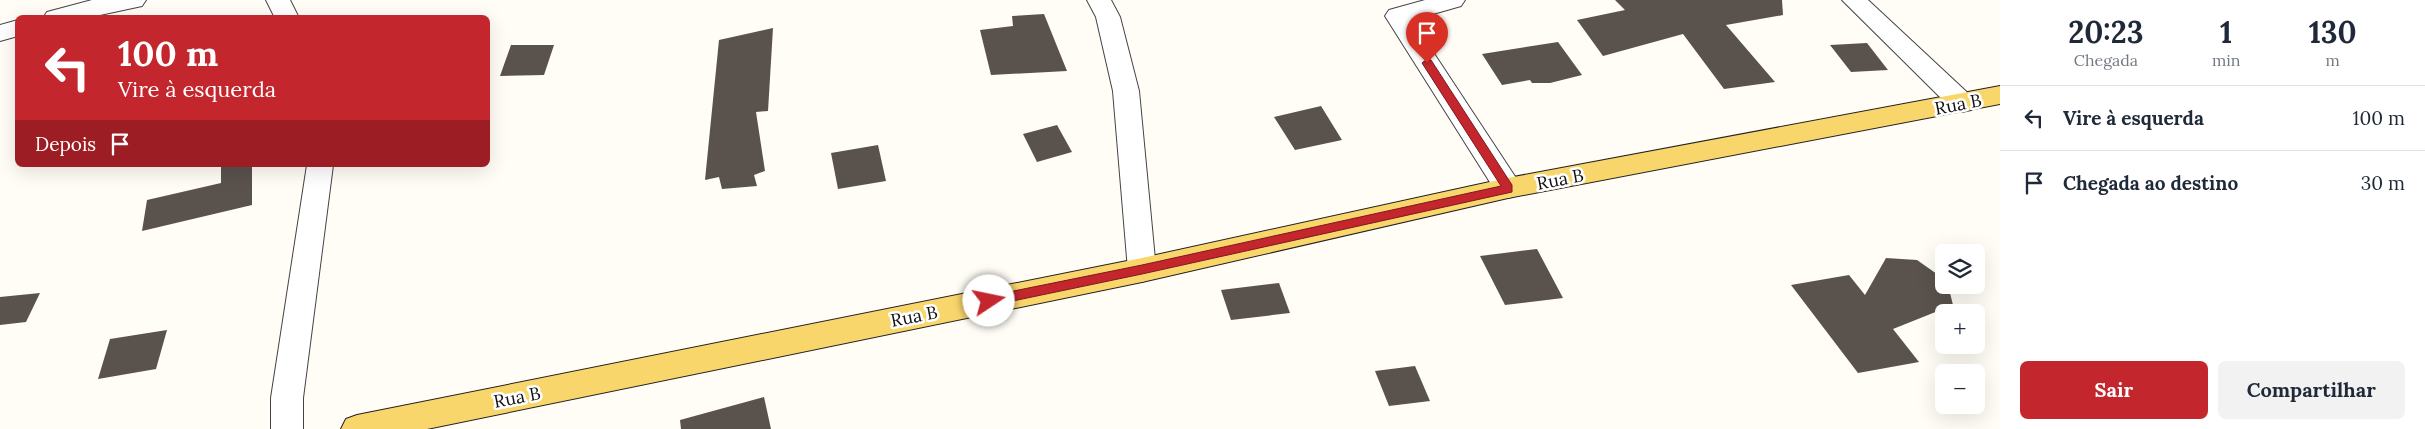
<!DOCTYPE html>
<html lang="pt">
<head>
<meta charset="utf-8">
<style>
  body { margin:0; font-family:Lora,serif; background:#f2f2f3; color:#1f2937; height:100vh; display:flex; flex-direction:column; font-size:19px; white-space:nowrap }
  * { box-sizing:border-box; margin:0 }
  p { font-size:16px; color:#747a83 }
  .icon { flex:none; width:28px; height:28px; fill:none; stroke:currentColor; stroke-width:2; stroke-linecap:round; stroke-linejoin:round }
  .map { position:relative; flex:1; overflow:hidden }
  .side { display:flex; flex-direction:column; background:#fff; width:425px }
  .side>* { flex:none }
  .banner { position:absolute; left:15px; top:15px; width:475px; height:152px; border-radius:8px; box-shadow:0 5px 20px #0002; background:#c4262e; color:#fff; overflow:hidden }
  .controls { position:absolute; left:1935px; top:244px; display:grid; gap:10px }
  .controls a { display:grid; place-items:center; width:50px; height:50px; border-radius:8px; background:#fff; box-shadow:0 5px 20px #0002; font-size:25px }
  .pin { position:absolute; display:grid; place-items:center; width:42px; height:42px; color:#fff; margin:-51px -21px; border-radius:50% 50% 50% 0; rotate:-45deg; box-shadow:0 0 5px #0007 }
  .pin .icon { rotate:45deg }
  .me { position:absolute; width:55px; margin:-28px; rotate:79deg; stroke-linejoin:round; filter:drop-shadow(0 0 4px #0008) }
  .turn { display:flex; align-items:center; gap:18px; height:105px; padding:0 20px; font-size:22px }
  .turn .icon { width:65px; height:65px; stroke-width:2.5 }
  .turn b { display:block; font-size:35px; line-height:42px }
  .then { display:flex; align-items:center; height:48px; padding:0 20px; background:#0003; gap:10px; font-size:19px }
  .eta { display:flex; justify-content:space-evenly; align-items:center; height:85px; text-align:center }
  .eta b { font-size:30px; font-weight:700; line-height:35px }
  .action { display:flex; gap:10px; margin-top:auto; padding:10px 20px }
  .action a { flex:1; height:58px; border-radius:8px; background:#c4262e; color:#fff; font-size:20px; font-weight:700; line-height:58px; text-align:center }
  .action a+a { background:#f2f2f3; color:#1f2937 }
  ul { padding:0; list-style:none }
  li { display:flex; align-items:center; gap:15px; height:65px; padding:0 20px; border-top:1px solid #e0e1e3 }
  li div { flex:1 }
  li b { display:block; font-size:19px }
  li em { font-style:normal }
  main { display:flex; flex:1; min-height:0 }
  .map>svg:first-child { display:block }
</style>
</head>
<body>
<main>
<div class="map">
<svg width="2000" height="429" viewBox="0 0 2000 429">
  <rect width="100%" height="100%" fill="#fffdf5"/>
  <path fill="#5a524d" d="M1615 0H1782L1783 15 1726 25 1775 82 1724 89 1683 34 1603 56 1577 20 1625 10Z
    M1044 14 1067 71 991 75 980 30 1013 26 1012 16Z
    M773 28 768 111 756 112 765 171 754 175 757 186 722 189 719 177 705 180 719 40Z
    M1558 42 1582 75 1550 83H1532L1530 80 1502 85 1482 54Z
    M1867 43 1888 70 1851 72 1830 45Z
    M511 45H554L544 75 500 76Z
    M1321 106 1342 140 1295 150 1274 117Z
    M1057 125 1072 152 1037 162 1023 134Z
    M878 145 886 181 838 189 831 153Z
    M221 165H252V205L142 231 147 200 221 183Z
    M1537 249 1563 298 1505 305 1480 256Z
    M1886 258 1917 260 1944 279V285H1948L1953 305 1893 329 1919 362 1858 373 1791 285 1849 275 1865 295Z
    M1279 283 1290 313 1231 320 1221 290Z
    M40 293 26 322 0 325V297Z
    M167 330 156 369 98 379 110 339Z
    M1415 366 1430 401 1389 406 1375 371Z
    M764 397 771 429H681L680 420Z"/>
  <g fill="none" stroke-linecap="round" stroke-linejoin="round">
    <defs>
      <path id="minor" d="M92 0H146L142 6 86 18H43L47 12Z
        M266 0H290L299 18H275Z
        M1087 0H1111L1120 17 1139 91 1156 270 1152 278 1142 282 1132 278 1128 270 1113 91 1096 17Z
        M1425 0H1465L1461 6 1412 20 1518 181 1521 188 1518 195 1508 198 1498 195 1385 16 1389 10Z
        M1842 0H1868L1971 96 1975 103 1971 110 1962 112 1953 110Z
        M18 20V36L0 41V25Z
        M307 165H333L303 398V429H271V398Z"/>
      <path id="major" d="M2000 86V104L1508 198 1142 282 427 429H341L346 419 357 415 1142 258 1508 178Z"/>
    </defs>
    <use href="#minor" stroke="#444" stroke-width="2"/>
    <use href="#major" stroke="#222" stroke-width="2"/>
    <use href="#minor" fill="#fff" fill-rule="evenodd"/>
    <use href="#major" fill="#f9d66b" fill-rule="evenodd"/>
  </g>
  <path fill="#c4262e" stroke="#7f191e" d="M1427 59 1431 60 1512 185V192L1142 274 989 306 984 304 983 301 989 296 1142 265 1501 186 1422 63Z"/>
  <g text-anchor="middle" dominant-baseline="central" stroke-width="5" stroke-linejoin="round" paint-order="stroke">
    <g font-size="18" fill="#111" stroke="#fff">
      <text transform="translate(1958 104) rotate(-11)">Rua B</text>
      <text transform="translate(1560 179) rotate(-11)">Rua B</text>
      <text transform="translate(914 316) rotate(-11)">Rua B</text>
      <text transform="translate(517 397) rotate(-11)">Rua B</text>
    </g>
  </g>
</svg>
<div class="controls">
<a><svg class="icon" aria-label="layers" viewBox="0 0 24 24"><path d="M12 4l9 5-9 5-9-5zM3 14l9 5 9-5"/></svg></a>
<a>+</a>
<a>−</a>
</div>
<div class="pin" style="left:1427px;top:63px;background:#d93025"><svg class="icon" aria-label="arrive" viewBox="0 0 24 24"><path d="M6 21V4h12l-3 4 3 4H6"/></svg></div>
<svg class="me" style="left:989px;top:301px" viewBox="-20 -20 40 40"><circle r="19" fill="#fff"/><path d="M0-13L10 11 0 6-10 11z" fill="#c4262e"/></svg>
<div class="banner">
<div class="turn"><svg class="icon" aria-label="left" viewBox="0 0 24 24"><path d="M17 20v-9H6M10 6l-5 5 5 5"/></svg><div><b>100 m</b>Vire à esquerda</div></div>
<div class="then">Depois<svg class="icon" aria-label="arrive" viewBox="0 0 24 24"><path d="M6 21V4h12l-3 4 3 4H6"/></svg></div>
</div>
</div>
<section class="side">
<div class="eta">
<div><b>20:23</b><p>Chegada</p></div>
<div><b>1</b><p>min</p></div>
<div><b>130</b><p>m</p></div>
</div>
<ul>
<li><svg class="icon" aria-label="left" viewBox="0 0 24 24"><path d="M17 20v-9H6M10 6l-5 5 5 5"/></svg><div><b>Vire à esquerda</b></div><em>100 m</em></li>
<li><svg class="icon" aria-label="arrive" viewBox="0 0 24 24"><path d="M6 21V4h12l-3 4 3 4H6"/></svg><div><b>Chegada ao destino</b></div><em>30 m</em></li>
</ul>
<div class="action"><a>Sair</a><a>Compartilhar</a></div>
</section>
</main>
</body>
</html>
